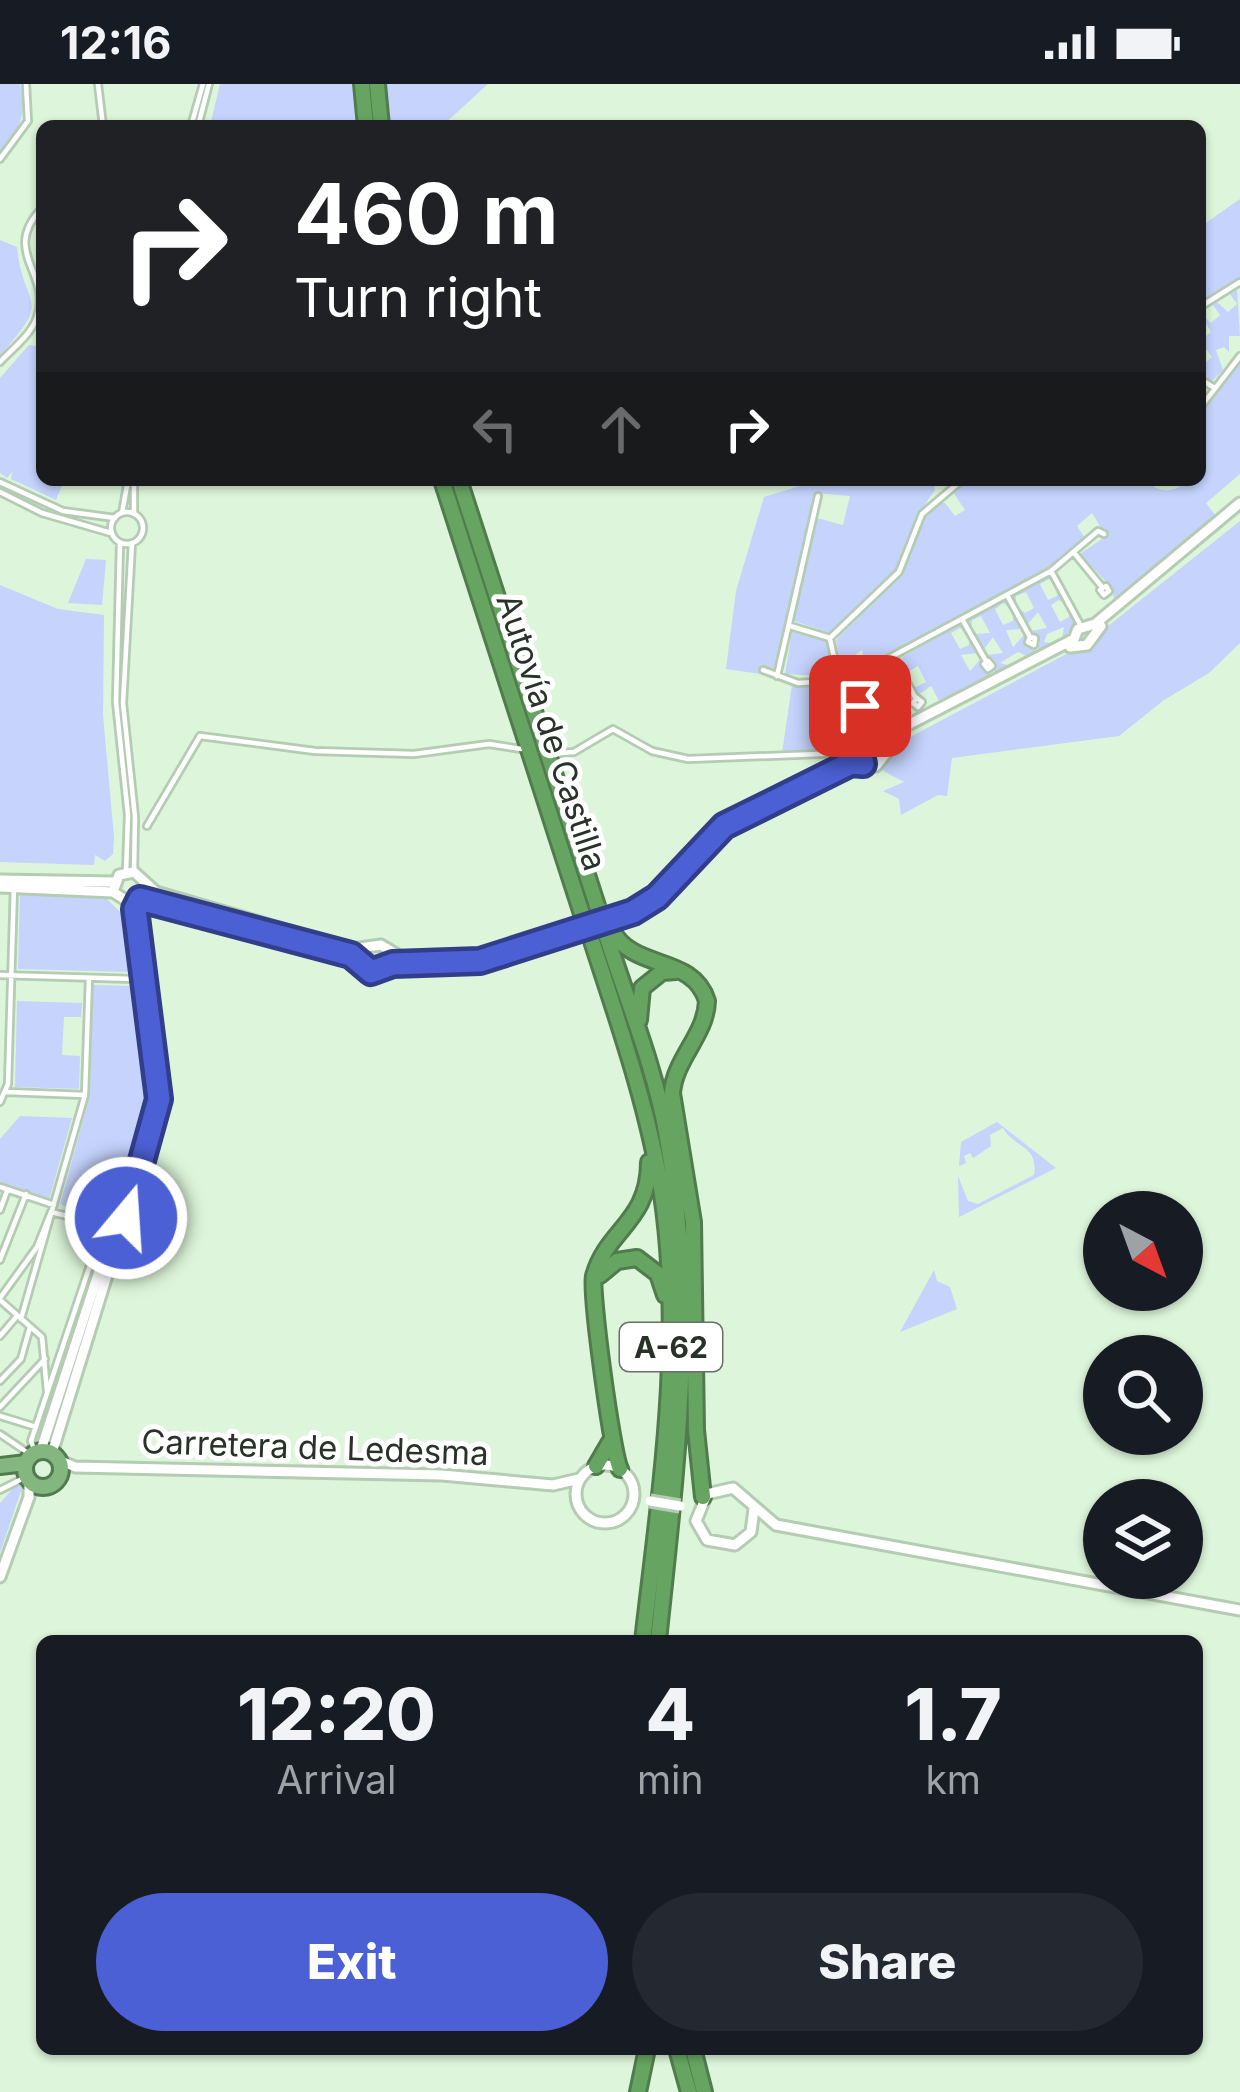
<!DOCTYPE html>
<html lang="en">
<head>
<meta charset="utf-8">
<style>
  body { margin:0; font-family:Inter,sans-serif; background:#242831; color:#f1f3f6; height:100vh; display:flex; flex-direction:column; font-size:45px; white-space:nowrap }
  * { box-sizing:border-box; margin:0 }
  p { font-size:39px; color:#9ea1a6 }
  .icon { flex:none; width:66px; height:66px; fill:none; stroke:currentColor; stroke-width:2; stroke-linecap:round; stroke-linejoin:round }
  .map { position:relative; flex:1; overflow:hidden }
  .sheet { position:absolute; left:36px; top:1551px; width:1167px; height:420px; display:flex; flex-direction:column; background:#171b24; border-radius:18px; box-shadow:0 3px 9px #0004 }
  .sheet>* { flex:none }
  .hud { position:absolute; left:36px; top:36px; width:1170px; height:366px; border-radius:18px; box-shadow:0 3px 9px #0004; background:#202124; color:#fff; overflow:hidden }
  .needle { width:78px; rotate:139deg }
  .buttons { position:absolute; left:1083px; top:1107px; display:grid; gap:24px }
  .buttons a { display:grid; place-items:center; width:120px; height:120px; border-radius:50%; background:#171b24; box-shadow:0 3px 9px #0004; font-size:60px }
  .pin { position:absolute; display:grid; place-items:center; width:102px; height:102px; color:#fff; margin:-51px; border-radius:24px; box-shadow:0 6px 18px #0006 }
  .me { position:absolute; width:132px; margin:-66px; rotate:18deg; stroke-linejoin:round; filter:drop-shadow(0 0 9px #0008) }
  .turn { display:flex; align-items:center; gap:42px; height:252px; padding:0 60px; font-size:54px }
  .turn .icon { width:156px; height:156px; stroke-width:2.5 }
  .turn b { display:block; font-size:84px; line-height:102px }
  .lanes { display:flex; align-items:center; height:114px; padding:0 60px; background:#0003; justify-content:center; gap:60px; direction:ltr }
  .lanes .off { opacity:.35 }
  .eta { display:flex; justify-content:space-evenly; align-items:center; height:204px; text-align:center }
  .eta b { font-size:72px; font-weight:800; line-height:84px }
  .action { display:flex; gap:24px; margin-top:auto; padding:24px 60px }
  .action a { flex:1; height:138px; border-radius:72px; background:#4b60d5; color:#fff; font-size:48px; font-weight:800; line-height:138px; text-align:center }
  .action a+a { background:#242831; color:#f1f3f6 }
  .status { display:flex; justify-content:space-between; align-items:center; height:84px; padding:0 60px; background:#171b24; direction:ltr }
  .status svg { height:33px; fill:currentColor }
  .map>svg:first-child { display:block }
</style>
</head>
<body>
<div class="status"><b>12:16</b><svg viewBox="0 0 49 12"><path d="M0 12V9h3v3zM5 12V6h3v6zM10 12V3h3v9zM15 12V0h3v12zM26 1h20v11H26zM47 4h2v5h-2z"/></svg></div>
<div class="map">
<svg width="1240" height="2008" viewBox="0 0 1240 2008">
  <rect width="100%" height="100%" fill="#ddf5da"/>
  <path fill="#c5d3fd" d="M0 0H20C26 28 22 48 0 67Z
    M220 0H352L357 42H210Z
    M383 0H488L442 42H389Z
    M1240 115V193L1200 219V143Z
    M0 156 17 163C23 226 55 211 0 271Z
    M1237 206 1240 252H1229V268L1224 263 1216 266 1223 286 1211 298 1200 290V283L1212 273 1200 257 1211 248 1200 229 1211 239 1220 231 1213 221 1217 218 1228 228 1237 220 1230 210Z
    M29 261 42 263V396H64L56 416 11 395 12 388 7 394 0 389V294Z
    M1240 278V390L1206 419 1216 432 1115 517 1110 502 1080 470 1106 452 1092 429 1077 442 1085 454 1050 483 866 582 862 566 856 570 863 583 850 572 843 583 853 589 842 592 836 556 900 491 924 433 937 419H945L955 432 965 426 953 408 969 396H1156L1154 403C1175 413 1182 397 1200 396V332Z
    M819 396H933L935 406 914 437 896 485 830 549 794 537 817 434 843 441 850 412 815 409 776 584 764 583 761 590 726 585 736 507 764 413Z
    M1240 437V559L1209 589 1164 616 1119 652 952 674 947 712 938 711 901 731 899 715 883 707 904 698 880 685 897 660 1074 566 1091 565 1098 550Z
    M86 475 106 476 102 521 68 519Z
    M1049 492 1054 499 1049 495 1040 500 1048 516 1057 512V505L1065 520 1059 516 1051 521 1060 538 1069 533V526L1076 540 1062 556 1064 543 1047 550 1044 558 1055 560 1040 568 1031 547 1047 544 1038 528 1027 541 1019 525 1025 529 1034 524 1026 508 1016 512V519L1012 512Z
    M0 501 58 525 104 531 103 631 114 753 113 770 105 777 95 771 94 781 0 778Z
    M1006 516 1010 523 1003 519 995 525 1003 541 1013 537V529L1021 545 1006 546 1013 563 1024 551 1037 569 1019 579 1025 571 1018 568 1000 579 1012 582 996 591 987 571 1003 569 993 553 984 565 975 550 990 549 981 532 972 536V543L969 536Z
    M961 540 966 547 960 544 951 549 960 565 969 561V554L977 569 961 571 970 587 981 575 992 593 941 621 931 602 918 611 914 604 926 598 918 582 906 589 899 575Z
    M792 548 826 557 834 593 785 590Z
    M891 578 903 598 896 594 888 599 895 614 904 609 905 602 912 621 905 616 896 621 909 638 887 650 876 648 874 644 882 641 885 647 893 643 887 627 872 640 865 623 871 628 886 615 875 616 872 608 861 614 854 598Z
    M846 600 865 653 841 667 782 669 792 601Z
    M20 811 106 814 121 829 129 888 18 885Z
    M144 824C154 898 175 977 161 1051L60 1357 162 1041 165 985Z
    M93 901 132 902 145 994 143 1030 103 1139 60 1120 90 1011Z
    M17 917 82 919 81 933H64L62 971 80 972 79 1005 15 1003Z
    M20 1032 72 1034 49 1116 0 1101V1055Z
    M997 1038 1056 1084 959 1133 958 1092 968 1117 978 1120 1034 1091C1039 1061 1014 1064 1003 1044L990 1051 991 1062 973 1074 970 1069 964 1072 966 1079 959 1082 961 1058Z
    M129 1079 39 1356 35 1359Z
    M934 1186 937 1197 950 1203 957 1225 900 1248Z
    M18 1399 22 1404 0 1469V1419Z"/>
  <g fill="none" stroke-linecap="round" stroke-linejoin="round">
    <defs>
      <path id="minor" d="M98 0 103 42
        M191 42 203 0
        M198 42 209 0
        M0 75 28 37 26 0
        M1200 223 1240 198
        M0 278C12 265 31 251 37 233 52 189 0 168 42 124
        M1200 295 1213 303
        M1200 324 1240 272
        M0 398 63 427 115 434
        M0 408 42 429 111 449
        M111 444a16 16 0 1 1 32 0a16 16 0 1 1-32 0Z
        M122 429 128 396
        M134 430V396
        M120 459 116 618 128 731 126 788
        M132 459 123 619 135 733 134 788
        M1075 470 1102 503
        M1051 487 1082 544
        M1106 502 1109 507 1104 511 1100 506Z
        M1007 511 1030 553
        M962 535 986 577
        M790 542 830 554
        M1030 553 1035 554 1034 561 1028 558Z
        M830 554 899 488 922 430 962 396
        M830 555 839 596
        M893 572 916 615
        M988 577 992 582 988 585 984 580Z
        M763 586 798 599 848 596 1051 487 1098 447 1104 450
        M777 592 818 412
        M848 596 874 656
        M917 614 922 618 918 623 913 619Z
        M560 669 574 668 613 645 652 667 688 675 846 669
        M147 742 200 652 315 667 414 670 489 660 521 665
        M0 891 135 895
        M7 1008 85 1011
        M0 1018 8 1000 14 802
        M0 1103 54 1121
        M0 1126 7 1107
        M0 1176 26 1110
        M0 1214 37 1163 51 1128 104 1141
        M0 1216 42 1253 47 1307
        M21 1235 85 1011 89 894
        M0 1252 17 1232
        M0 1297 21 1275 30 1243
        M0 1323 45 1275
        M0 1332 36 1343
        M0 1350 31 1371
        M35 1368 31 1357 125 1077 134 1075
        M0 1406 26 1393"/>
      <path id="secondary" d="M1070 563 1087 561 1101 542
        M845 682H876L897 656
        M0 796 114 798
        M145 801 143 812 132 820 113 808 119 791 134 788 156 808 352 865 381 861 404 875 479 872 631 824 653 809 724 736 1074 555 1078 545 1095 540 1240 419
        M0 803 113 808
        M192 825 351 871 371 888 406 880
        M41 1366 151 1027 152 986 129 825
        M52 1369 157 1030 159 987 135 818
        M59 1376 75 1383 442 1391 553 1401 579 1395
        M576 1410a29 29 0 1 1 58 0a29 29 0 1 1-58 0Z
        M754 1425 751 1448 735 1461 707 1456 696 1437 707 1410 733 1404 776 1441 1240 1526
        M0 1493 29 1413V1396"/>
      <path id="trunk" d="M25 1385a18 18 0 1 1 36 0a18 18 0 1 1-36 0Z
        M0 1382 26 1379"/>
      <path id="motorway" d="M362 0 366 42
        M377 0 381 42
        M442 396 584 836
        M459 396 599 828
        M611 845C633 888 693 870 707 917 706 951 675 974 672 1009L693 1138 696 1346 703 1413
        M605 847C625 912 654 980 666 1048 698 1222 676 1383 658 1557
        M591 854C618 937 648 1022 662 1110 684 1258 660 1409 643 1557
        M639 936 642 904 662 888 676 887
        M600 1191 617 1177 637 1174 658 1190 665 1211
        M596 1382 610 1358
        M620 1385C612 1370 590 1206 594 1192 607 1145 649 1138 649 1078
        M677 1965 689 2008
        M693 1965 704 2008
        M638 2008 647 1965"/>
    </defs>
    <use href="#minor" stroke="#b4ccb2" stroke-width="10"/>
    <use href="#secondary" stroke="#b4ccb2" stroke-width="15"/>
    <use href="#trunk" stroke="#507c4d" stroke-width="20"/>
    <use href="#motorway" stroke="#507c4d" stroke-width="20"/>
    <use href="#minor" stroke="#fff" stroke-width="4.5"/>
    <use href="#secondary" stroke="#fff" stroke-width="9"/>
    <use href="#trunk" stroke="#84b680" stroke-width="14"/>
    <use href="#motorway" stroke="#66a461" stroke-width="14"/>
    <defs>
      <path id="secondary-bridge" d="M650 1417 680 1422"/>
      <path id="motorway-bridge" d="M604 827 611 845
        M584 836 591 854"/>
    </defs>
    <use href="#secondary-bridge" stroke="#b4ccb2" stroke-width="15" stroke-linecap="butt"/>
    <use href="#motorway-bridge" stroke="#507c4d" stroke-width="20" stroke-linecap="butt"/>
    <use href="#secondary-bridge" stroke="#fff" stroke-width="9"/>
    <use href="#motorway-bridge" stroke="#66a461" stroke-width="14"/>
  </g>
  <g fill="none" stroke-linecap="round" stroke-linejoin="round">
    <defs>
      <path id="route" d="M126 1134 159 1015 135 825 140 815 351 871 371 888 393 880 480 877 633 828 657 813 724 742 851 679 863 680 860 666 874 656 860 622"/>
    </defs>
    <use href="#route" stroke="#313e8a" stroke-width="30"/>
    <use href="#route" stroke="#4b60d5" stroke-width="21"/>
  </g>
  <g text-anchor="middle" dominant-baseline="central" stroke-width="10" stroke-linejoin="round" paint-order="stroke">
    <rect fill="#fff" stroke="#687068" stroke-width="3" x="620" y="1239" width="102" height="48" rx="9"/>
    <g font-size="30" font-weight="bold" fill="#283228">
      <text x="671" y="1263">A-62</text>
    </g>
    <g font-size="33" fill="#283228" stroke="#fff">
      <text transform="translate(552 648) rotate(72)">Autovía de Castilla</text>
      <text transform="translate(315 1363) rotate(2)">Carretera de Ledesma</text>
    </g>
  </g>
</svg>
<div class="buttons">
<a><svg class="needle" viewBox="-14 -14 28 28"><path d="M0-13l5 13h-10z" fill="#e53935"/><path d="M0 13l5-13h-10z" fill="#9ea1a6"/></svg></a>
<a><svg class="icon" aria-label="search" viewBox="0 0 24 24"><circle cx="10" cy="10" r="6"/><path d="M15 15l6 6"/></svg></a>
<a><svg class="icon" aria-label="layers" viewBox="0 0 24 24"><path d="M12 4l9 5-9 5-9-5zM3 14l9 5 9-5"/></svg></a>
</div>
<div class="pin" style="left:860px;top:622px;background:#d93025"><svg class="icon" aria-label="arrive" viewBox="0 0 24 24"><path d="M6 21V4h12l-3 4 3 4H6"/></svg></div>
<svg class="me" style="left:126px;top:1134px" viewBox="-20 -20 40 40"><circle r="17" fill="#4b60d5" stroke="#fff" stroke-width="3"/><path d="M0-11L8 9 0 5-8 9z" fill="#fff"/></svg>
<div class="hud">
<div class="turn"><svg class="icon" aria-label="right" viewBox="0 0 24 24"><path d="M7 20v-9h11M14 6l5 5-5 5"/></svg><div><b>460 m</b>Turn right</div></div>
<div class="lanes"><svg class="icon off" aria-label="left" viewBox="0 0 24 24"><path d="M17 20v-9H6M10 6l-5 5 5 5"/></svg><svg class="icon off" aria-label="ahead" viewBox="0 0 24 24"><path d="M12 20V5M6 11l6-6 6 6"/></svg><svg class="icon" aria-label="right" viewBox="0 0 24 24"><path d="M7 20v-9h11M14 6l5 5-5 5"/></svg></div>
</div>
<section class="sheet">
<div class="eta">
<div><b>12:20</b><p>Arrival</p></div>
<div><b>4</b><p>min</p></div>
<div><b>1.7</b><p>km</p></div>
</div>
<div class="action"><a>Exit</a><a>Share</a></div>
</section>
</div>
</body>
</html>
